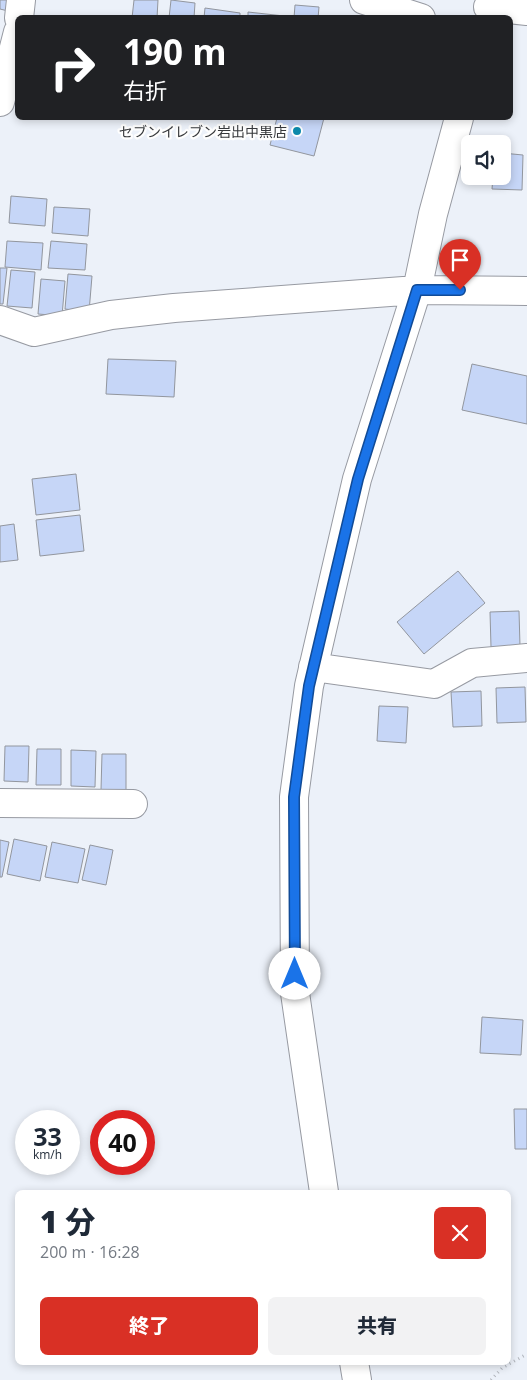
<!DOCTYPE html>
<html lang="ja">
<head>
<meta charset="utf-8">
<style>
  body { margin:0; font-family:"Open Sans","Noto Sans JP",sans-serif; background:#f2f2f3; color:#1f2937; height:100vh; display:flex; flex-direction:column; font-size:19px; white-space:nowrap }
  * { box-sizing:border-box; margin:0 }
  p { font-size:16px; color:#747a83 }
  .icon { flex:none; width:28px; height:28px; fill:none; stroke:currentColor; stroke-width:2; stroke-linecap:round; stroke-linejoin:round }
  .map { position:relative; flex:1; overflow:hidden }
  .panel { position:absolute; left:15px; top:1190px; width:496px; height:175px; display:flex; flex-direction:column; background:#fff; border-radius:8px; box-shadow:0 2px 8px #0003 }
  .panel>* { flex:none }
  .banner { position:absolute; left:15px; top:15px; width:498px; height:105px; border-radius:8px; box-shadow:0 2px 8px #0003; background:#202124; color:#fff; overflow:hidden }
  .fabs { position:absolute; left:461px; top:135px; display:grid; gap:10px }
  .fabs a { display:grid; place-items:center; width:50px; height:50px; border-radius:8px; background:#fff; box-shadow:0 2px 8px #0003; font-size:25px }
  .speed { position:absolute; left:15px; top:1110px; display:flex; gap:10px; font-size:25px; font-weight:700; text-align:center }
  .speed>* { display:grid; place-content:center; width:65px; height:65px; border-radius:50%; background:#fff; box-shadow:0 2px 8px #0003; line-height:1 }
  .speed small { font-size:12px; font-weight:400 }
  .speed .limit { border:8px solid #d22; background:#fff; color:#111 }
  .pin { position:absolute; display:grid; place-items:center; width:42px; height:42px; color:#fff; margin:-51px -21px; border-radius:50% 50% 50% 0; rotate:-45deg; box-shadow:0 0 5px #0007 }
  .pin .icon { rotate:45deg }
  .me { position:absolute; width:55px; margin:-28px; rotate:0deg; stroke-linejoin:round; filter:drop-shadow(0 0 4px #0008) }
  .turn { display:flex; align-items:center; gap:18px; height:105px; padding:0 25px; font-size:22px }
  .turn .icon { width:65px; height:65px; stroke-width:2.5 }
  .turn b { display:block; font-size:35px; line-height:42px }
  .round { display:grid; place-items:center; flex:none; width:52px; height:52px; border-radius:8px; background:#f2f2f3 }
  .head { display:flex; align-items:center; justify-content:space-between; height:85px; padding:0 25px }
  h1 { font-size:30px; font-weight:800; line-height:38px }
  .action { display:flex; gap:10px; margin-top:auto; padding:10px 25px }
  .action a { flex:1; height:58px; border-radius:8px; background:#d93025; color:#fff; font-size:20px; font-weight:800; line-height:58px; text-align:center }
  .action a+a { background:#f2f2f3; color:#1f2937 }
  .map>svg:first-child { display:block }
</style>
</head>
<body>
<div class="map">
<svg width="527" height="1380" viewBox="0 0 527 1380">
  <rect width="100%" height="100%" fill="#ecf1f9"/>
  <path fill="#c6d6f7" stroke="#92969e" d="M0 0H10L8 11 0 9Z
    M134 0H158L157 18H132Z
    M171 0 195 3 194 18H169Z
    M295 5 319 7 318 18H294Z
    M205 8 240 13V18H204Z
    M248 12 284 16V18H248Z
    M277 118H324L314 156 270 145Z
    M502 153 523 155 522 190 492 189 493 176H502Z
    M11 196 47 199 45 226 9 223Z
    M54 207 90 209 88 236 52 233Z
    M7 241 43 243 41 270 5 267Z
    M51 241 87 244 85 270 48 268Z
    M0 268H7L3 304H0Z
    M11 270 35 272 32 308 7 306Z
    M68 274 92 276 89 312 65 309Z
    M41 279 65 281 62 316 38 314Z
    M108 359 176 361 174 397 106 394Z
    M472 364 527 376V424L462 410Z
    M76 474 80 510 36 515 32 479Z
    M80 515 84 551 40 556 36 520Z
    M14 524 18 560 0 562V526Z
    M458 571 485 603 424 654 397 622Z
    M519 611 520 646 491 647 490 612Z
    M525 687 526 722 497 723 496 688Z
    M481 691 482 726 453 727 451 692Z
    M379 706 408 707 406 743 377 741Z
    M5 746H29L28 782 4 781Z
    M37 749H61V785H36Z
    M71 750 96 751 95 787 71 786Z
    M102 754H126V790H101Z
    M14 839 47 846 40 881 7 874Z
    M0 840 9 842 2 877H0Z
    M52 842 85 849 78 883 45 877Z
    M90 845 113 850 106 885 82 880Z
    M482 1017 523 1020 521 1055 480 1053Z
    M514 1109H527V1149H515Z"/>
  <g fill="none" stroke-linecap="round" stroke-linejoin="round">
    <defs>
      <path id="minor" d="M364 0 421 18
        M488 7 527 11
        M19 18 21 0
        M0 102 18 32
        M0 320 34 332 111 315 174 308 417 290 527 291
        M313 667 434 684 472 663 527 658
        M0 803 133 804
        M324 1192 295 993 294 797 309 686 357 479 417 290 433 214 459 118
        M354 1362 357 1380"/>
    </defs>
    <use href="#minor" stroke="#979aa2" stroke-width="30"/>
    <path stroke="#b1b5bc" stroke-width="3" stroke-dasharray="1 4" stroke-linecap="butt" d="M491 1380 502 1368 527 1354"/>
    <use href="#minor" stroke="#fff" stroke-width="28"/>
  </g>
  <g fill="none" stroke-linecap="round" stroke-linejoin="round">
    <defs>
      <path id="route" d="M295 974 294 797 309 686 358 479 417 290H460"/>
    </defs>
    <use href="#route" stroke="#114b97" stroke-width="12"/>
    <use href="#route" stroke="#1a73e8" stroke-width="9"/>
  </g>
  <circle fill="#0b89ab" stroke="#fefefe" stroke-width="2" cx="297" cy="131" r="5"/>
  <g text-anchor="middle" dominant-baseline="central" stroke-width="4.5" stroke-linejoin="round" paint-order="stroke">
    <g font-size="14" fill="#36383b" stroke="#fefefe" text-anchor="end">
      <text x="287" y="131">セブンイレブン岩出中黒店</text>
    </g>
  </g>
</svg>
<div class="fabs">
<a><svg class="icon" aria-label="sound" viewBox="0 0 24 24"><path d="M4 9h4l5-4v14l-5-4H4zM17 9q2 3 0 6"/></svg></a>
</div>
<div class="speed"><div>33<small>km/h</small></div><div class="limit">40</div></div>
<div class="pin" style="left:460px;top:290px;background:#d93025"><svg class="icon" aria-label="arrive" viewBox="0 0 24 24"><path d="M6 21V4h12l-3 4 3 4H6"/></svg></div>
<svg class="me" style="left:295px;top:974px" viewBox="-20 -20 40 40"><circle r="19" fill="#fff"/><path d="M0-13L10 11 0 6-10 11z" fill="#1a73e8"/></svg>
<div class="banner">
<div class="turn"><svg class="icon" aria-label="right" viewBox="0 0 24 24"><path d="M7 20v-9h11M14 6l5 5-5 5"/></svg><div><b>190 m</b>右折</div></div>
</div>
<section class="panel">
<div class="head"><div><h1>1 分</h1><p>200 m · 16:28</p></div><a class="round" style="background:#d93025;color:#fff"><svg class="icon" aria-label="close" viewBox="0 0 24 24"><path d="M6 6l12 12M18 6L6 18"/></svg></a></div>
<div class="action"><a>終了</a><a>共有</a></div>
</section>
</div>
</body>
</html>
